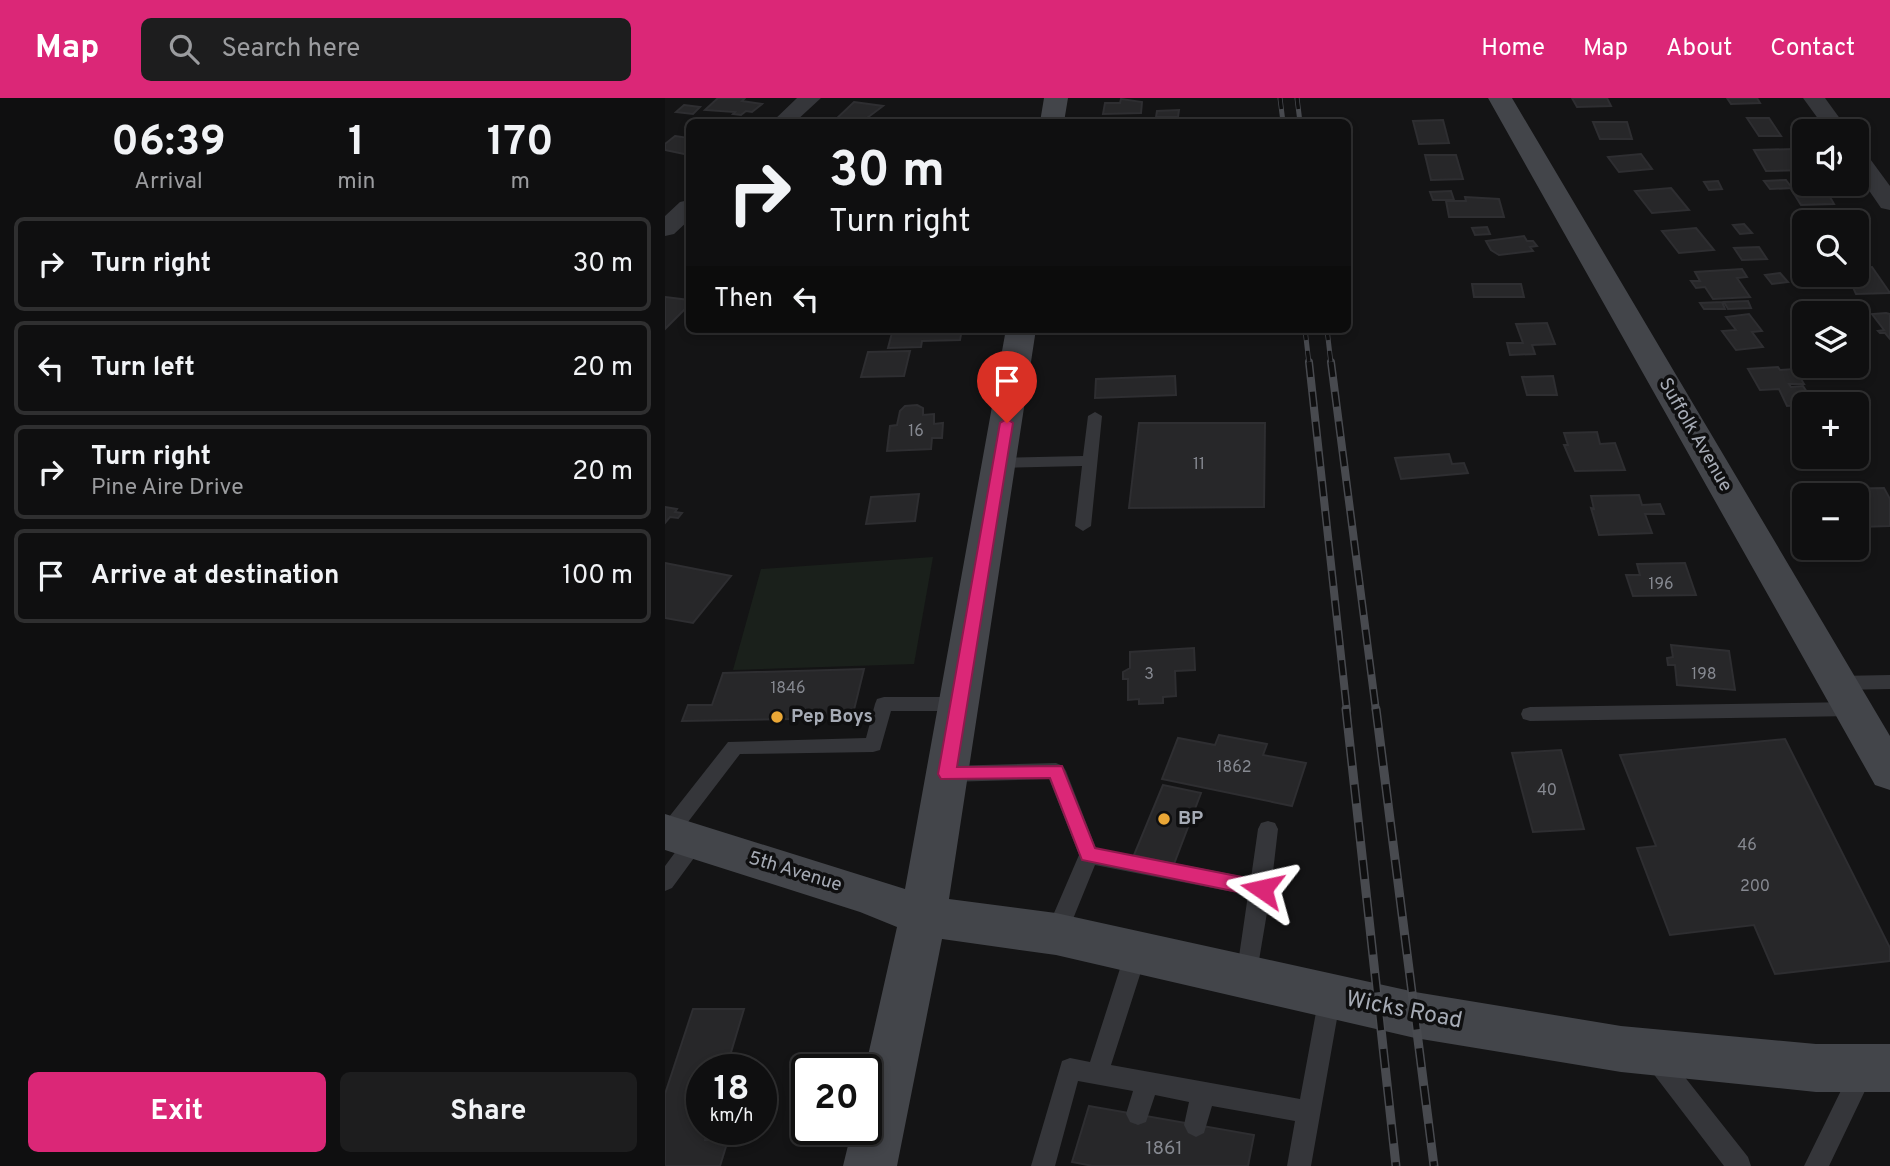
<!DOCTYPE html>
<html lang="en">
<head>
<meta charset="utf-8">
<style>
  body { margin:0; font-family:Overpass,sans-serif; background:#1d1d1e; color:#f1f3f6; height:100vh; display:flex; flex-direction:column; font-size:26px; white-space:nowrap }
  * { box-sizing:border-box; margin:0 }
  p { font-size:23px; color:#9b9c9f }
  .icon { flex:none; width:38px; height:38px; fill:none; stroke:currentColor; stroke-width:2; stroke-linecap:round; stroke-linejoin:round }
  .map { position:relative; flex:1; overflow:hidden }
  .drawer { display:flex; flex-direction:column; background:#0f0f10; width:665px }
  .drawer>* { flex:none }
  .hud { position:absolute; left:21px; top:21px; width:665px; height:214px; border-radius:10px; box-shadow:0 4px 10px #0003,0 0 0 2px #2f2f30; background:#0f0f10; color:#f1f3f6; overflow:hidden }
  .tools { position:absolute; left:1127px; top:21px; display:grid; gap:14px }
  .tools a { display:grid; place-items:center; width:77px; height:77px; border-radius:10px; background:#0f0f10; box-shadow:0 4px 10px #0003,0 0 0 2px #2f2f30; font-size:35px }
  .speed { position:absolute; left:21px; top:956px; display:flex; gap:14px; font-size:35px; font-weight:700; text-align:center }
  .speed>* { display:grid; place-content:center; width:91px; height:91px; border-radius:50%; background:#0f0f10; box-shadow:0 4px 10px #0003,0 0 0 2px #2f2f30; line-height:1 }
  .speed small { font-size:18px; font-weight:400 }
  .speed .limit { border:4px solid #111; border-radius:10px; background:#fff; color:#111 }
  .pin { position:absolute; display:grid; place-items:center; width:60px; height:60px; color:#fff; margin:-72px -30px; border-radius:50% 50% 50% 0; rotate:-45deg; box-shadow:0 0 7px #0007 }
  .pin .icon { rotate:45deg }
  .me { position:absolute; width:77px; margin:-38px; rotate:281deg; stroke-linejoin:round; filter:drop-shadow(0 0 5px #0008) }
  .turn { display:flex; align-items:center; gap:24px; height:147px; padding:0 28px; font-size:32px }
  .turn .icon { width:91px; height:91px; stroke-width:2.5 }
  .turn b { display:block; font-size:49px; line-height:60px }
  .then { display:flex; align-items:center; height:66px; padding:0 28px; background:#0003; gap:14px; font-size:26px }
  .eta { display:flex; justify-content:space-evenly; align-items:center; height:119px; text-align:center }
  .eta b { font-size:42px; font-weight:700; line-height:49px }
  .button { display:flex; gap:14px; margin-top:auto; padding:14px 28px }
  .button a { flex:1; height:80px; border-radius:10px; background:#db2777; color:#fff; font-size:28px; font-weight:700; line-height:80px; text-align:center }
  .button a+a { background:#1d1d1e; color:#f1f3f6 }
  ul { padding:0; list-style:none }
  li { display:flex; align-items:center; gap:21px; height:94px; margin:0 14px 10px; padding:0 14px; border:4px solid #2f2f30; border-radius:10px }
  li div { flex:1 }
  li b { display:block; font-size:26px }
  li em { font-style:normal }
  header { display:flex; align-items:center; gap:42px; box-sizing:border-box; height:98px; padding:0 35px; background:#db2777; color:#fff }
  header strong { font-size:33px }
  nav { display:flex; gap:38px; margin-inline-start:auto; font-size:24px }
  .search { width:490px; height:63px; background:#1d1d1e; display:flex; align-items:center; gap:18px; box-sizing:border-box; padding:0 24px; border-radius:10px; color:#9b9c9f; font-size:26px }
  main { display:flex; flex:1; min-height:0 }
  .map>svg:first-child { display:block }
</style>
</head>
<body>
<header>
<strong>Map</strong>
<div class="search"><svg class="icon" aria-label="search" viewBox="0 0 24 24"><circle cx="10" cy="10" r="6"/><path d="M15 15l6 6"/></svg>Search here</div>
<nav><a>Home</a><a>Map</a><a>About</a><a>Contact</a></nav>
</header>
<main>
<section class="drawer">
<div class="eta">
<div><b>06:39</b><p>Arrival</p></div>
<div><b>1</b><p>min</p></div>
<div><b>170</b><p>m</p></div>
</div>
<ul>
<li><svg class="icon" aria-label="right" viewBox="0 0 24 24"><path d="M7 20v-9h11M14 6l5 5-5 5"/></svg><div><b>Turn right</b></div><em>30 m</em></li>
<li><svg class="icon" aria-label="left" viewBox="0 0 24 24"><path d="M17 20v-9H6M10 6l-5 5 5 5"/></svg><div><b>Turn left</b></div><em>20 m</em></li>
<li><svg class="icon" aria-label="right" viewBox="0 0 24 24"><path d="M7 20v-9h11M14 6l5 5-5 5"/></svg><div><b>Turn right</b><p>Pine Aire Drive</p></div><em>20 m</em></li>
<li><svg class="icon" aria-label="arrive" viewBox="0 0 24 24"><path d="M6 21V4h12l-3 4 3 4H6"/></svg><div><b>Arrive at destination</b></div><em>100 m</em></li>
</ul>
<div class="button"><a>Exit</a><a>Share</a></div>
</section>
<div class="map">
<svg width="1225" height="1068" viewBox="0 0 1225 1068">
  <rect width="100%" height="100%" fill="#141415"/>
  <path fill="#1a201b" d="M268 459 249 566 68 572 96 471Z"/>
  <path fill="#272729" stroke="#2e2e31" stroke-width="2" d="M53 0H80L77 3 97 6 87 14 81 13 76 17 68 16 70 14 40 12Z
    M907 0H942L946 8 912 9Z
    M1062 0H1092L1095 5 1066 6Z
    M456 1 477 4 476 15 438 16 440 5H455Z
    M189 4 218 8 198 23 202 24H168Z
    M19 7 35 9 28 16 11 14Z
    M514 12 513 19H491L492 13Z
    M1082 20H1104L1116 38H1094Z
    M778 22 784 45 754 46 748 23Z
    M928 24H962L967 41H935Z
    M10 38 24 40V57L0 52V46Z
    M1129 51 1139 72 1101 73 1089 52Z
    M976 56 987 71 954 74 943 59Z
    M760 57H791L798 81 766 82Z
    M1121 82 1127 90 1105 91 1099 83Z
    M1053 83 1057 91 1044 92 1039 84Z
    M1006 90 1024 112 987 115 970 93Z
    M1165 90 1171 99H1165L1169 106 1136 107 1126 91Z
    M786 93 789 102H768L765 94Z
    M800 99 834 101 839 119H784L781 103H801Z
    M1079 126 1087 135 1075 136 1068 127Z
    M822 129 825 136 810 137 807 130Z
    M1031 130 1049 152 1014 155 997 133Z
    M859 138 862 143H868L872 148 865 149 868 153 834 157 826 152 821 143Z
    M1094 149 1102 161 1077 162 1069 150Z
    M1207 169 1225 195 1191 196 1183 178 1174 177H1192V170Z
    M1077 171 1082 179 1072 180 1085 199 1048 201 1040 189 1031 190 1026 183H1035L1030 174Z
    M1115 175 1123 184 1107 186 1100 177Z
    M807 186H856L859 199H809Z
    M0 199 24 202V207L0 231Z
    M1083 203 1086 210 1063 211 1059 204Z
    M1057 204 1060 211H1039L1035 205Z
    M1221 215 1225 216V241L1220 235H1215L1213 233 1219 232 1207 216Z
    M1084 216 1097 233 1087 234 1098 249 1071 252 1057 233 1071 232 1061 219Z
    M882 225 890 246 867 247 870 256 845 257 842 245H858L851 226Z
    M228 231H297L295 242 257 243 256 249 223 250Z
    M245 253 239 278 196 279 203 254Z
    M1113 269 1115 272 1130 271 1139 286H1124L1126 289 1138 288 1150 306 1122 308 1114 291 1095 292 1083 271Z
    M510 278 511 297 430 300 431 281Z
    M888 278 892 297H862L857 279Z
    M252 307 258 310V317L269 316V326L278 325 277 340H267L266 351 222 353 225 328 232 327 235 313 240 308Z
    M474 325H600L599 409 464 410Z
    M1129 325H1139V349L1136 342H1131L1128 335H1133Z
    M932 334 935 346 950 345 960 372 910 373 899 347H903L899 335Z
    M784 356 787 366 799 365 803 375 736 381 730 360Z
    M1146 359H1184L1187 365H1149Z
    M1219 390 1225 401V428L1194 429 1192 423V397H1178L1175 391Z
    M254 396 250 423 201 426 206 399Z
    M974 397 977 407 995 406 999 416H980L987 435 934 437 926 410 929 411 926 398Z
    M0 409 12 411 10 414 17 415 13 420 5 419 0 425Z
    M0 465 66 478 28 525 0 520Z
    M1020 465 1031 497 968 498 961 477H975L972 466Z
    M1006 547 1064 553 1070 592 1012 587 1010 567H1003L1002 560 1008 559Z
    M529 550 530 572 510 573 511 598 498 599V605L474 606V601L463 602V581H458V574L465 570V554Z
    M199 571 187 620 17 623 23 607H47L58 575Z
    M554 637 602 646 598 657 641 665 627 708 497 681 513 640 550 647Z
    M1120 641 1225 850V863L1110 876 1089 827 1005 837 972 750 991 748 955 657Z
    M896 652 919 731 868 734 847 655Z
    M498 687 536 695 509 766 469 757Z
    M28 911H79L61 971H37V1031H43L40 1042H63L55 1068H0V996Z
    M424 1008 589 1037 583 1068H428L407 1064Z"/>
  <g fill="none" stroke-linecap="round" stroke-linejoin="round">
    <path fill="#35363a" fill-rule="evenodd" d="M430 314 437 318 426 428 418 433 410 428 417 368 335 370 327 365 335 360 418 358 423 318Z
      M1225 577V591L1173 592 1167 590 1164 585 1167 580 1173 578Z
      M219 599H294L301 601 303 606 301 611 294 613H226L215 652 208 654 75 656 10 741 0 742V724L63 644 201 640 210 606 212 601Z
      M1188 604 1195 606 1197 611 1195 616 1188 618 865 623 858 621 856 616 858 611 865 609Z
      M391 665 398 668 401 673 431 750 586 780 593 731 596 725 603 723 610 725 613 731 606 791 590 886 582 889 574 886 571 879 583 797 430 767 399 843 391 845 383 843 380 836 414 757 384 681 282 684 275 681 272 676 275 671 282 668Z
      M30 735 37 737 40 743 37 749 7 790 0 793V768L23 737Z
      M471 845 479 848 482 855 446 967 635 1001 654 898 657 891 665 888 673 891 676 898 646 1068H622L630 1023 547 1008 539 1035 531 1039 523 1035 519 1027 524 1004 490 997 481 1024 473 1027 465 1024 461 1016 468 993 413 983 390 1068H366L397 963 405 960 425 964 460 855 463 848Z
      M992 951 1000 954 1083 1059 1086 1068H1059L984 970 981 962 984 954Z
      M1197 963 1205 966 1209 974 1164 1068H1139L1189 966Z"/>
    <path fill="#35363a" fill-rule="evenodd" d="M132 0H156L130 24H107Z
      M1138 0H1160L1184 33H1162Z
      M1192 52 1200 54 1225 88V112L1216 110 1192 75Z
      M24 102V122L9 136 0 138V118L15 104Z"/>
    <path fill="#43454a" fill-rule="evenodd" d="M379 0H403L399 24H375Z
      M823 0H847L1225 638V692L1210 687Z
      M341 231H371L284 801 391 815 750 894 956 928 1151 946H1225V994H1151L956 974 750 940 391 857 277 841 232 1068H178L187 1031H201L200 971 232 829 195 814 0 752V716L240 791Z"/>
    <defs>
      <path id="rail-far2" d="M615 0 618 24
        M632 0 635 24
        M640 231 644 266
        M662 231 666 266"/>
      <path id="rail-far1" d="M644 264 682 613
        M666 264 711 613"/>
      <path id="rail" d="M681 611 731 1068
        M711 611 769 1068"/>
    </defs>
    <use href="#rail-far2" stroke="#484a4f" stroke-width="5"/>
    <use href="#rail-far1" stroke="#484a4f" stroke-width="8"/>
    <use href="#rail" stroke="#484a4f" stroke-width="9"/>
    <use href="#rail-far2" stroke="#0f0f10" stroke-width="3.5" stroke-dasharray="11" stroke-linecap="butt"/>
    <use href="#rail-far1" stroke="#0f0f10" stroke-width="5" stroke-dasharray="15" stroke-linecap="butt"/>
    <use href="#rail" stroke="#0f0f10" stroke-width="6" stroke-dasharray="19" stroke-linecap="butt"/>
  </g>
  <path fill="#db2777" stroke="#8e194d" stroke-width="2" d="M342 321 348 325 292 669 397 668 430 750 597 783 603 785 606 791 603 797 597 799 417 762 385 680 276 681 273 676 335 325Z"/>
  <g fill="#eaa736" stroke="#0f0f10" stroke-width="2.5">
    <circle cx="112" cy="619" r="7"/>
    <circle cx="499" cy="721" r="7"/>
  </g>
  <g text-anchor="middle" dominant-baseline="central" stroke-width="7" stroke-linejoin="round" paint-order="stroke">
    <g font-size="16" fill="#868991">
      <text x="251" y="334">16</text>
      <text x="534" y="367">11</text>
      <text x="996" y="487">196</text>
      <text x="484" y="577">3</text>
      <text x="1039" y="577">198</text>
      <text x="123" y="591">1846</text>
      <text x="569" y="670">1862</text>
      <text x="882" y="693">40</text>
      <text x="1082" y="748">46</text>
      <text x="1090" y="789">200</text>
    </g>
    <g font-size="19" fill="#a6abb5" stroke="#0f0f10">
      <text transform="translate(1030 337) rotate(60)">Suffolk Avenue</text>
      <text transform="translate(130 774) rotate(17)">5th Avenue</text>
    </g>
    <g font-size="19" font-weight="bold" fill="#a6abb5" stroke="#0f0f10" text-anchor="start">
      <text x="126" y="619">Pep Boys</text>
      <text x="513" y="721">BP</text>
    </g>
    <g font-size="19" fill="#868991">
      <text x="499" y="1051">1861</text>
    </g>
    <g font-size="23" fill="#a6abb5" stroke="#0f0f10">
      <text transform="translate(739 913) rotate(11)">Wicks Road</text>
    </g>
  </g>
</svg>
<div class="tools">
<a><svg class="icon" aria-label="sound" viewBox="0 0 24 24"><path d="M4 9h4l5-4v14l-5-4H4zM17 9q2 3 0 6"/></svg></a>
<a><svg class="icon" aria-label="search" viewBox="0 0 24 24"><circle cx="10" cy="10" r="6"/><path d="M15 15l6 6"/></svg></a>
<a><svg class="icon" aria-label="layers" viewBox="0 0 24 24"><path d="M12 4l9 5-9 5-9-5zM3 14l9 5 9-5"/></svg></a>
<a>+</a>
<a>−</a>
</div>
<div class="speed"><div>18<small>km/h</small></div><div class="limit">20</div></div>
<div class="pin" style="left:342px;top:325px;background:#d93025"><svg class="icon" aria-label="arrive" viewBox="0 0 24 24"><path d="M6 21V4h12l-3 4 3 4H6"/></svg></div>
<svg class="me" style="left:597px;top:791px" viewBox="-20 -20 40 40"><path d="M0-17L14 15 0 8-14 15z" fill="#db2777" stroke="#fff" stroke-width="4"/></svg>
<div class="hud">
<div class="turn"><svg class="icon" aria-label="right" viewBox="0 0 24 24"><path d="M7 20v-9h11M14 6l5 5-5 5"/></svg><div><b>30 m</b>Turn right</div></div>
<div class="then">Then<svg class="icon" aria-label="left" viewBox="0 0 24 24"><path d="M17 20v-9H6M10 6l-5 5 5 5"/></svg></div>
</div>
</div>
</main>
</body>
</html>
